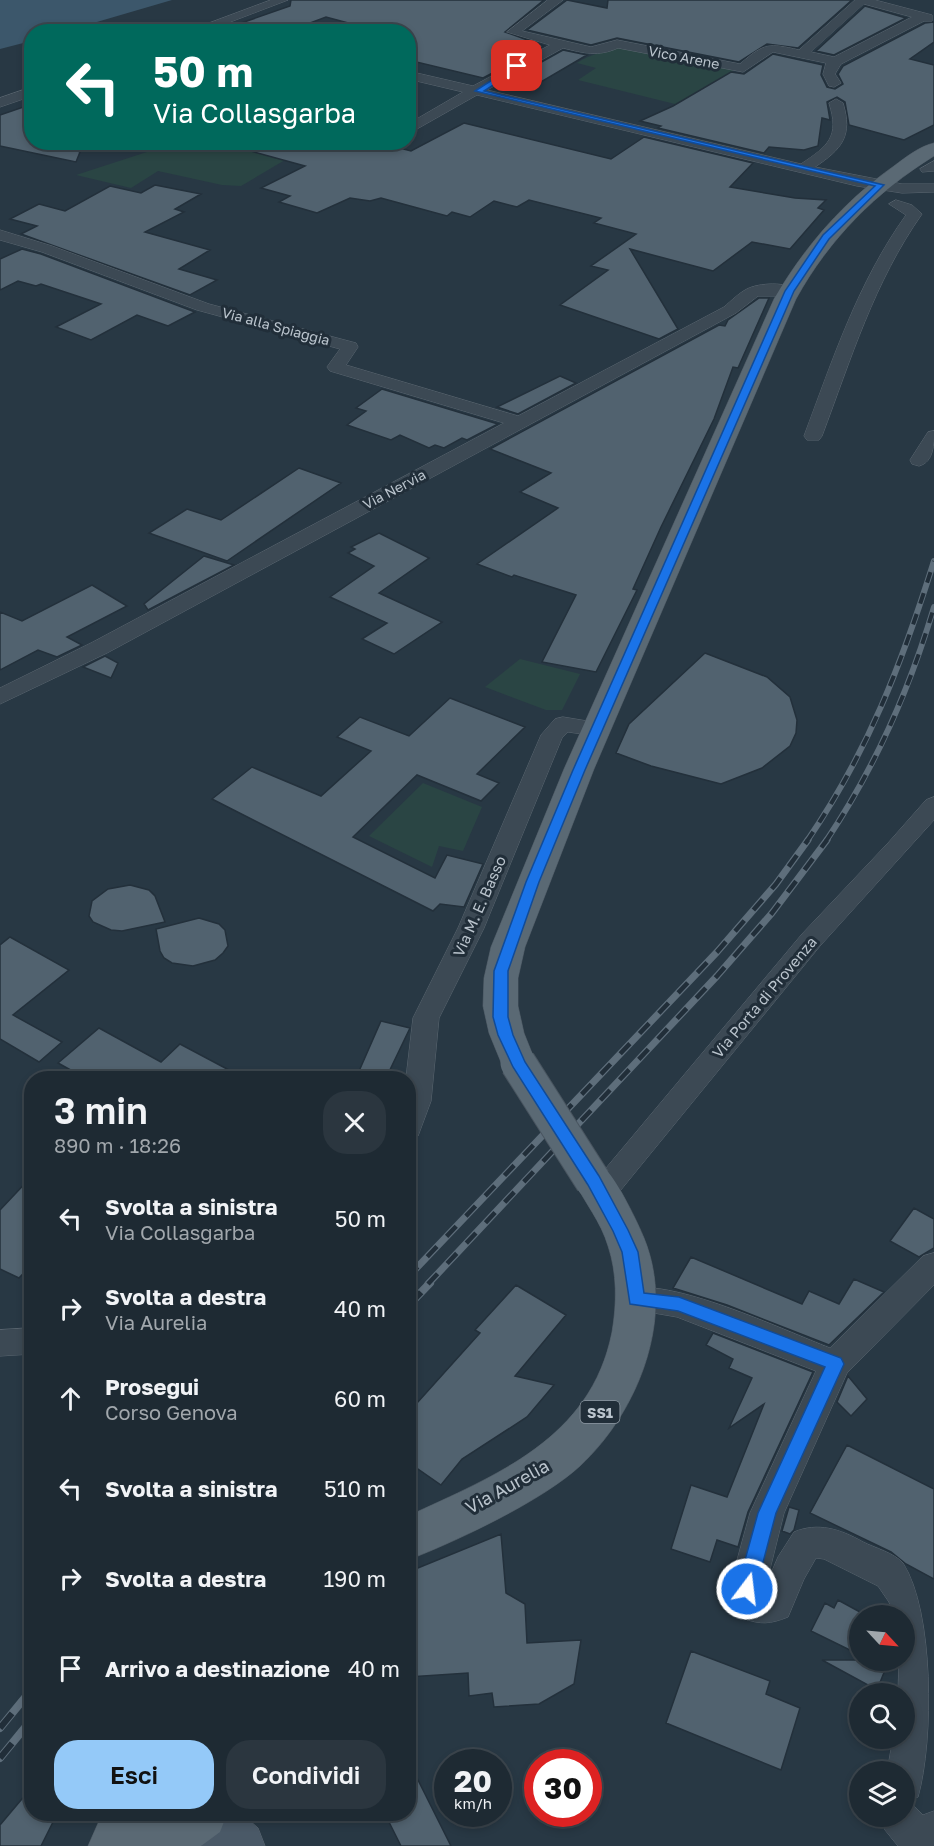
<!DOCTYPE html>
<html lang="it">
<head>
<meta charset="utf-8">
<style>
  body { margin:0; font-family:"Golos Text",sans-serif; background:#2b363f; color:#f1f3f6; height:100vh; display:flex; flex-direction:column; font-size:22px; white-space:nowrap }
  * { box-sizing:border-box; margin:0 }
  p { font-size:20px; color:#a1a7ac }
  .icon { flex:none; width:33px; height:33px; fill:none; stroke:currentColor; stroke-width:2; stroke-linecap:round; stroke-linejoin:round }
  .map { position:relative; flex:1; overflow:hidden }
  .panel { position:absolute; left:24px; top:1071px; width:392px; height:750px; display:flex; flex-direction:column; background:#1e2a33; border-radius:24px; box-shadow:0 3px 9px #0003,0 0 0 2px #3c464e }
  .panel>* { flex:none }
  .guide { position:absolute; left:24px; top:24px; width:392px; height:126px; border-radius:24px; box-shadow:0 3px 9px #0003,0 0 0 2px #3c464e; background:#00695c; color:#fff; overflow:hidden }
  .needle { width:39px; rotate:116deg }
  .buttons { position:absolute; left:849px; top:1605px; display:grid; gap:12px }
  .buttons a { display:grid; place-items:center; width:66px; height:66px; border-radius:50%; background:#1e2a33; box-shadow:0 3px 9px #0003,0 0 0 2px #3c464e; font-size:30px }
  .speed { position:absolute; left:434px; top:1749px; display:flex; gap:12px; font-size:30px; font-weight:700; text-align:center }
  .speed>* { display:grid; place-content:center; width:78px; height:78px; border-radius:50%; background:#1e2a33; box-shadow:0 3px 9px #0003,0 0 0 2px #3c464e; line-height:1 }
  .speed small { font-size:15px; font-weight:400 }
  .speed .limit { border:9px solid #d22; background:#fff; color:#111 }
  .pin { position:absolute; display:grid; place-items:center; width:51px; height:51px; color:#fff; margin:-26px; border-radius:12px; box-shadow:0 3px 9px #0006 }
  .me { position:absolute; width:66px; margin:-33px; rotate:15deg; stroke-linejoin:round; filter:drop-shadow(0 0 4px #0008) }
  .turn { display:flex; align-items:center; gap:21px; height:126px; padding:0 30px; font-size:27px }
  .turn .icon { width:78px; height:78px; stroke-width:2.5 }
  .turn b { display:block; font-size:42px; line-height:51px }
  .round { display:grid; place-items:center; flex:none; width:63px; height:63px; border-radius:24px; background:#2b363f }
  .summary { display:flex; align-items:center; justify-content:space-between; height:102px; padding:0 30px }
  h1 { font-size:36px; font-weight:600; line-height:45px }
  .primary-button { display:flex; gap:12px; margin-top:auto; padding:12px 30px }
  .primary-button a { flex:1; height:69px; border-radius:24px; background:#94c9f8; color:#111; font-size:24px; font-weight:600; line-height:69px; text-align:center }
  .primary-button a+a { background:#2b363f; color:#f1f3f6 }
  ul { padding:0; list-style:none }
  li { display:flex; align-items:center; gap:18px; height:90px; padding:0 30px }
  li div { flex:1 }
  li b { display:block; font-size:22px }
  li em { font-style:normal }
  .map>svg:first-child { display:block }
</style>
</head>
<body>
<div class="map">
<svg width="934" height="1846" viewBox="0 0 934 1846">
  <rect width="100%" height="100%" fill="#283844"/>
  <path fill="#2a4544" d="M616 45 675 57 672 59 677 60 681 58 716 68H731L733 71 679 105 578 80 596 68 577 63C590 54 603 53 616 45Z
    M165 143H248L238 148 285 160 241 186 222 185 158 171 131 188 76 175 150 151Z
    M520 659 580 674 562 710H546L485 687Z
    M423 783 482 807 463 851 439 846 432 867 369 836Z"/>
  <path fill="#3c576b" d="M0 0H172L66 31 32 32 31 41 0 49Z"/>
  <path fill="#51626f" stroke="#23303b" stroke-width="1.5" d="M291 0H544L505 32 544 46 483 78 408 60V32H382L326 17 286 32H224V29L290 6Z
    M567 0 607 8 608 0H852L798 48 767 44 739 62 617 38 591 45 527 30Z
    M865 6 906 18 834 55 816 51Z
    M934 22V42L910 59 934 65V125L904 140 849 125 845 102 837 97 827 102 830 120 822 118 818 146 804 150 769 147 764 153 658 128 661 126 640 121 673 106 731 72 744 74 773 54 823 65 821 75 827 87 835 89 843 84 838 74 843 66 925 23Z
    M563 50 587 55 529 89 504 83Z
    M32 104V142H59L80 152 76 162 0 146V115Z
    M464 123 611 159 644 137 753 163 730 187 795 198 826 200 818 208 824 210 790 249 752 242 713 271 630 249 678 329 659 339 560 305 608 270 591 266 636 234 594 223 601 218 529 200 517 207 494 201 470 217 452 212 447 216 381 198 370 201 350 198 317 213 279 202 290 196 261 188 305 166 247 150 248 142H323L340 147 349 142H377L411 151Z
    M155 185 201 194 175 209 184 212 145 232 210 250 179 269 217 280 190 295 21 234 37 226 10 219 39 204 65 211 110 186 141 193Z
    M22 249 41 254 195 312 168 326 137 315 91 340 56 327 101 304 41 284 36 286 18 281 0 290V259Z
    M759 298H769L738 368 733 367 714 419 661 527 633 589 637 590 596 672 542 662 576 595 514 575 512 577 477 564 558 508 520 492 551 473 490 449 719 325 725 326 728 320Z
    M560 376 576 383 518 414 497 407Z
    M382 389 498 424 467 440 462 438 444 448 435 445 429 448 400 435 391 440 347 425 366 411 356 408Z
    M299 468 341 483 227 561 149 533 187 509 221 520Z
    M379 533 429 558 379 593 442 622 394 654 362 639 387 623 330 597 374 566 348 553 355 549 351 547Z
    M204 556 234 565 148 610 144 604Z
    M92 585 127 606 67 637 82 645 57 657 38 650 0 670V612L22 621Z
    M705 653 767 677 790 697 797 720 796 733 790 746 762 768 721 784 651 766 616 753 629 724Z
    M105 656 118 663 111 678 83 667Z
    M450 698 525 727 477 774 499 783 481 801 417 775 353 837 435 878 447 855 483 864 464 907 440 904 433 911 212 799 252 767 321 796 371 751 337 737 360 717 409 736Z
    M130 885 149 890 155 896 165 922 122 931 111 930 93 922 89 916 92 901 108 889Z
    M199 918 219 924 225 930 228 946 223 953 215 960 193 966 172 963 164 958 160 951 156 929Z
    M10 937 69 970 13 1015 62 1042 39 1062 0 1039V945Z
    M381 1021 410 1028 386 1078H356Z
    M99 1028 161 1062 180 1044 244 1078H85L58 1063Z
    M32 1176V1264L19 1278 0 1269V1210Z
    M914 1208 934 1219V1248L919 1257 890 1241Z
    M691 1257 802 1304 809 1291 839 1304 854 1279 884 1292 829 1345 727 1305 673 1288Z
    M516 1285 566 1315 515 1376 554 1385 527 1417 462 1459 441 1485 408 1462V1413L480 1333 475 1330Z
    M713 1333 813 1372 748 1512 738 1547 717 1540 710 1562 671 1549 691 1485 727 1497 764 1404 729 1428 752 1378 729 1368 733 1359 706 1345Z
    M848 1376 867 1399 851 1416 837 1402Z
    M847 1445 934 1489V1579L906 1564 891 1552 810 1513Z
    M789 1507 799 1510 794 1530 790 1534 782 1531Z
    M501 1534 506 1593 525 1604 527 1643 581 1640 574 1684 539 1704 494 1707 492 1693 469 1696 468 1673 408 1677V1572Z
    M838 1600 860 1612V1655L811 1631 825 1603 834 1608Z
    M691 1651 770 1681 766 1694 800 1708 781 1770 666 1723Z
    M822 1660H889L877 1690Z
    M408 1760 451 1846H401L385 1814H408Z
    M32 1787V1814H57L41 1846H0V1825Z"/>
  <g fill="none" stroke-linecap="round" stroke-linejoin="round">
    <defs>
      <path id="street" d="M271 0H288L204 32H185Z
        M548 0H563L522 31 591 47 617 40 740 64C764 43 769 43 799 50L855 0H875L932 15V21H924L841 64 835 74 841 83 834 87 829 86 823 74 826 63 773 52 743 72 618 48C598 57 584 53 563 48L487 90 801 164C828 146 840 137 829 103L836 99 843 103C853 136 842 149 815 167L902 184H934V192L902 193 857 186 477 95 408 134V124L463 92 408 79V71L473 86 550 45 507 32ZM864 4 912 17 834 57 811 52Z
        M32 87V96L0 107V98Z
        M934 161V171L922 172 920 169Z
        M896 200 912 205 922 214C874 282 851 359 822 436L819 440H807L804 436C833 359 858 282 906 215L889 204Z
        M0 230 52 246 209 304 356 343 358 347 346 365 518 416 724 307C731 301 739 293 747 289 758 283 788 281 797 291L789 296H758L736 313 107 653 0 704V688L91 643 504 423 330 371 327 367 340 349 197 310 42 252 0 240Z
        M934 431C934 444 934 462 919 466L912 464 910 460 928 432Z
        M563 717 605 724 608 729 605 734 597 736 568 732 562 738 484 928 439 1018 431 1101 418 1136 408 1139 406 1078 413 1018 458 928 541 735 555 719Z
        M934 797V820L820 946 611 1202 601 1206 591 1202 586 1194 591 1186 802 934 888 843 926 800Z
        M934 1253V1285L847 1373 784 1513 766 1585 778 1557 794 1532C818 1522 840 1529 863 1542 875 1548 894 1553 903 1563 934 1611 934 1740 918 1797L908 1800 923 1815 934 1811V1846H898L885 1830 880 1816H904V1772H887L893 1738H904V1694H898L899 1660H904V1616H894L889 1602 878 1586 824 1559 816 1558 804 1579 788 1617C770 1624 761 1625 742 1618L728 1593 750 1513 816 1371 677 1317 625 1308 620 1299 625 1290C667 1275 785 1331 830 1348L923 1256Z
        M32 1328V1354L0 1356V1330Z"/>
      <path id="secondary" d="M180 1814H242L258 1828 265 1846H203L187 1832Z"/>
      <path id="primary" d="M934 143V156C876 192 829 239 796 299L594 769 525 947 518 978V1006L524 1033 536 1063 531 1072 518 1076 505 1072 489 1033 483 1006 484 978 491 947 564 769 774 299C805 246 844 201 894 166 906 157 920 146 934 143Z
        M593 1166C597 1167 603 1168 606 1170 616 1178 639 1225 644 1238 676 1316 639 1411 580 1466 542 1501 457 1541 408 1560V1516C496 1475 591 1439 612 1332 617 1303 617 1273 608 1246 601 1222 585 1203 574 1181L580 1170Z
        M96 1814H227L220 1832 201 1846H88L99 1821Z"/>
    </defs>
    <use href="#street" stroke="#5b6771" stroke-width="1"/>
    <use href="#secondary" stroke="#5b6771" stroke-width="1"/>
    <use href="#primary" stroke="#495560" stroke-width="1"/>
    <use href="#street" fill="#3c4954" fill-rule="evenodd"/>
    <use href="#secondary" fill="#4a5967" fill-rule="evenodd"/>
    <use href="#primary" fill="#5a6974" fill-rule="evenodd"/>
    <defs>
      <path id="rail-far2" d="M807 841C868 752 902 663 934 561
        M826 841C875 768 909 691 934 607"/>
      <path id="rail-far1" d="M408 1277 717 952 776 884 808 840
        M428 1284 717 976 772 913 827 840"/>
      <path id="rail" d="M408 1306 430 1283
        M0 1728 32 1689
        M0 1758 32 1719"/>
    </defs>
    <use href="#rail-far2" stroke="#5e6e7b" stroke-width="6"/>
    <use href="#rail-far1" stroke="#5e6e7b" stroke-width="7"/>
    <use href="#rail" stroke="#5e6e7b" stroke-width="8"/>
    <use href="#rail-far2" stroke="#212e39" stroke-width="4" stroke-dasharray="11" stroke-linecap="butt"/>
    <use href="#rail-far1" stroke="#212e39" stroke-width="4.5" stroke-dasharray="14" stroke-linecap="butt"/>
    <use href="#rail" stroke="#212e39" stroke-width="6" stroke-dasharray="19" stroke-linecap="butt"/>
    <defs>
      <path id="primary-bridge" d="M518 1063 593 1181"/>
    </defs>
    <use href="#primary-bridge" stroke="#495560" stroke-width="37" stroke-linecap="butt"/>
    <use href="#primary-bridge" stroke="#5a6974" stroke-width="35"/>
  </g>
  <path fill="#1a73e8" stroke="#114b97" stroke-width="1.5" d="M517 64 520 68 484 91 884 185 829 239 794 291 585 770 539 882 508 971V1017L513 1035 525 1062 599 1176 628 1230 638 1252 644 1293 679 1297 841 1358 844 1364 776 1513 756 1589 753 1595 747 1598 740 1595 737 1589 758 1513 825 1367 678 1311 630 1304 622 1252 613 1231 588 1185 513 1067 498 1035 493 1017 494 971 526 882 573 770 785 291 823 235 875 186 475 91Z"/>
  <g text-anchor="middle" dominant-baseline="central" stroke-width="6" stroke-linejoin="round" paint-order="stroke">
    <g font-size="14" fill="#bac4cd" stroke="#212e39">
      <text transform="translate(684 57) rotate(11)">Vico Arene</text>
      <text transform="translate(276 326) rotate(15)">Via alla Spiaggia</text>
      <text transform="translate(394 489) rotate(-28)">Via Nervia</text>
    </g>
    <rect fill="#212e39" stroke="#8c97a1" stroke-width="1.5" x="580.5" y="1401" width="39" height="22" rx="4.5"/>
    <g font-size="14" font-weight="bold" fill="#bac4cd">
      <text x="600" y="1412">SS1</text>
    </g>
    <g font-size="15" fill="#bac4cd" stroke="#212e39">
      <text transform="translate(479 906) rotate(-66)">Via M. E. Basso</text>
      <text transform="translate(764 997) rotate(-50)">Via Porta di Provenza</text>
    </g>
    <g font-size="18" fill="#bac4cd" stroke="#212e39">
      <text transform="translate(507 1486) rotate(-29)">Via Aurelia</text>
    </g>
  </g>
</svg>
<div class="buttons">
<a><svg class="needle" viewBox="-14 -14 28 28"><path d="M0-13l5 13h-10z" fill="#e53935"/><path d="M0 13l5-13h-10z" fill="#a1a7ac"/></svg></a>
<a><svg class="icon" aria-label="search" viewBox="0 0 24 24"><circle cx="10" cy="10" r="6"/><path d="M15 15l6 6"/></svg></a>
<a><svg class="icon" aria-label="layers" viewBox="0 0 24 24"><path d="M12 4l9 5-9 5-9-5zM3 14l9 5 9-5"/></svg></a>
</div>
<div class="speed"><div>20<small>km/h</small></div><div class="limit">30</div></div>
<div class="pin" style="left:517px;top:66px;background:#d93025"><svg class="icon" aria-label="arrive" viewBox="0 0 24 24"><path d="M6 21V4h12l-3 4 3 4H6"/></svg></div>
<svg class="me" style="left:747px;top:1589px" viewBox="-20 -20 40 40"><circle r="17" fill="#1a73e8" stroke="#fff" stroke-width="3"/><path d="M0-11L8 9 0 5-8 9z" fill="#fff"/></svg>
<div class="guide">
<div class="turn"><svg class="icon" aria-label="left" viewBox="0 0 24 24"><path d="M17 20v-9H6M10 6l-5 5 5 5"/></svg><div><b>50 m</b>Via Collasgarba</div></div>
</div>
<section class="panel">
<div class="summary"><div><h1>3 min</h1><p>890 m · 18:26</p></div><a class="round"><svg class="icon" aria-label="close" viewBox="0 0 24 24"><path d="M6 6l12 12M18 6L6 18"/></svg></a></div>
<ul>
<li><svg class="icon" aria-label="left" viewBox="0 0 24 24"><path d="M17 20v-9H6M10 6l-5 5 5 5"/></svg><div><b>Svolta a sinistra</b><p>Via Collasgarba</p></div><em>50 m</em></li>
<li><svg class="icon" aria-label="right" viewBox="0 0 24 24"><path d="M7 20v-9h11M14 6l5 5-5 5"/></svg><div><b>Svolta a destra</b><p>Via Aurelia</p></div><em>40 m</em></li>
<li><svg class="icon" aria-label="ahead" viewBox="0 0 24 24"><path d="M12 20V5M6 11l6-6 6 6"/></svg><div><b>Prosegui</b><p>Corso Genova</p></div><em>60 m</em></li>
<li><svg class="icon" aria-label="left" viewBox="0 0 24 24"><path d="M17 20v-9H6M10 6l-5 5 5 5"/></svg><div><b>Svolta a sinistra</b></div><em>510 m</em></li>
<li><svg class="icon" aria-label="right" viewBox="0 0 24 24"><path d="M7 20v-9h11M14 6l5 5-5 5"/></svg><div><b>Svolta a destra</b></div><em>190 m</em></li>
<li><svg class="icon" aria-label="arrive" viewBox="0 0 24 24"><path d="M6 21V4h12l-3 4 3 4H6"/></svg><div><b>Arrivo a destinazione</b></div><em>40 m</em></li>
</ul>
<div class="primary-button"><a>Esci</a><a>Condividi</a></div>
</section>
</div>
</body>
</html>
